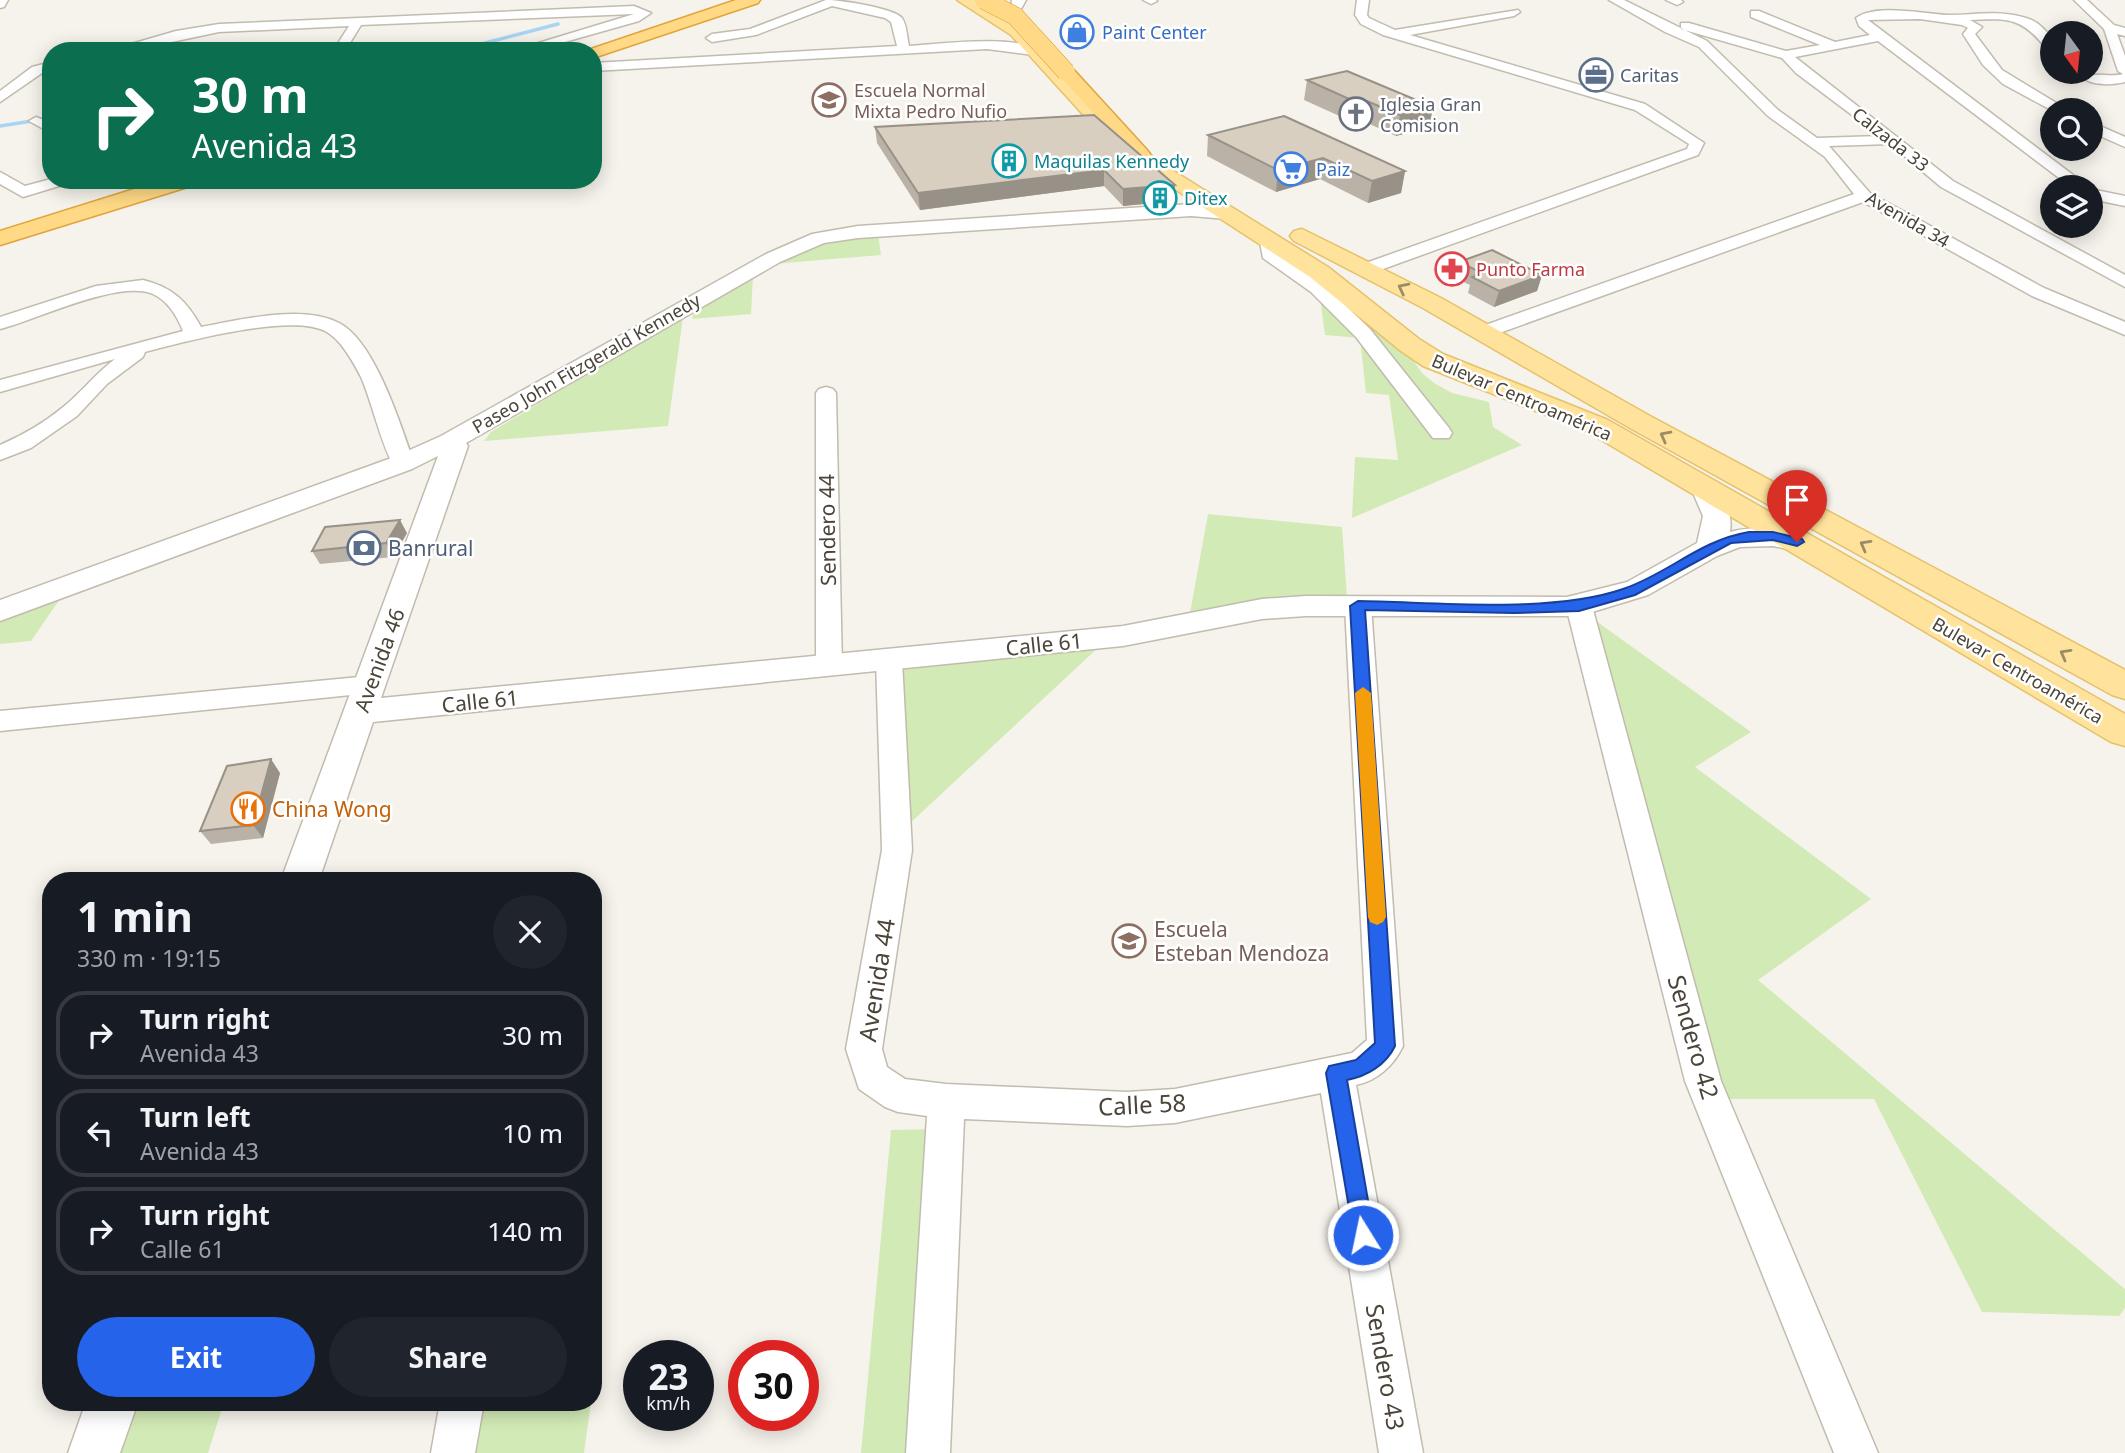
<!DOCTYPE html>
<html lang="en">
<head>
<meta charset="utf-8">
<style>
  body { margin:0; font-family:"Noto Sans",sans-serif; background:#20242c; color:#f1f3f6; height:100vh; display:flex; flex-direction:column; font-size:26px; white-space:nowrap }
  * { box-sizing:border-box; margin:0 }
  p { font-size:23px; color:#9ea1a6 }
  .icon { flex:none; width:38px; height:38px; fill:none; stroke:currentColor; stroke-width:2; stroke-linecap:round; stroke-linejoin:round }
  .map { position:relative; flex:1; overflow:hidden }
  .details { position:absolute; left:42px; top:872px; width:560px; height:539px; display:flex; flex-direction:column; background:#171b24; border-radius:28px; box-shadow:0 4px 18px #0003 }
  .details>* { flex:none }
  .guide { position:absolute; left:42px; top:42px; width:560px; height:147px; border-radius:28px; box-shadow:0 4px 18px #0003; background:#0b6e4f; color:#fff; overflow:hidden }
  .needle { width:46px; rotate:165deg }
  .tools { position:absolute; left:2040px; top:21px; display:grid; gap:14px }
  .tools a { display:grid; place-items:center; width:63px; height:63px; border-radius:50%; background:#171b24; box-shadow:0 4px 18px #0003; font-size:35px }
  .speed { position:absolute; left:623px; top:1340px; display:flex; gap:14px; font-size:35px; font-weight:700; text-align:center }
  .speed>* { display:grid; place-content:center; width:91px; height:91px; border-radius:50%; background:#171b24; box-shadow:0 4px 18px #0003; line-height:1 }
  .speed small { font-size:18px; font-weight:400 }
  .speed .limit { border:10px solid #d22; background:#fff; color:#111 }
  .pin { position:absolute; display:grid; place-items:center; width:60px; height:60px; color:#fff; margin:-72px -30px; border-radius:50% 50% 50% 0; rotate:-45deg; box-shadow:0 0 7px #0007 }
  .pin .icon { rotate:45deg }
  .me { position:absolute; width:77px; margin:-38px; rotate:350deg; stroke-linejoin:round; filter:drop-shadow(0 0 5px #0008) }
  .turn { display:flex; align-items:center; gap:24px; height:147px; padding:0 35px; font-size:32px }
  .turn .icon { width:91px; height:91px; stroke-width:2.5 }
  .turn b { display:block; font-size:49px; line-height:60px }
  .round { display:grid; place-items:center; flex:none; width:74px; height:74px; border-radius:37px; background:#20242c }
  .headline { display:flex; align-items:center; justify-content:space-between; height:119px; padding:0 35px }
  h1 { font-size:42px; font-weight:700; line-height:52px }
  .cta { display:flex; gap:14px; margin-top:auto; padding:14px 35px }
  .cta a { flex:1; height:80px; border-radius:42px; background:#2563eb; color:#fff; font-size:28px; font-weight:700; line-height:80px; text-align:center }
  .cta a+a { background:#20242c; color:#f1f3f6 }
  ul { padding:0; list-style:none }
  li { display:flex; align-items:center; gap:21px; height:88px; margin:0 14px 10px; padding:0 21px; border:4px solid #363941; border-radius:28px }
  li div { flex:1 }
  li b { display:block; font-size:26px }
  li em { font-style:normal }
  .map>svg:first-child { display:block }
</style>
</head>
<body>
<div class="map">
<svg width="2125" height="1453" viewBox="0 0 2125 1453">
  <rect width="100%" height="100%" fill="#f6f3ec"/>
  <path fill="#d2eab5" d="M878 234 881 255 772 264 816 245Z
    M753 275 751 314 692 319 695 310Z
    M1319 290 1340 291 1410 356 1423 374 1434 383 1452 393 1489 402 1493 427 1522 445 1352 518 1355 457 1398 460 1389 395 1366 393 1360 338 1325 335Z
    M683 317 668 426 484 441 491 432Z
    M1208 514 1342 527 1347 598 1256 602 1190 613Z
    M64 593 31 641 0 644V617Z
    M1589 616 1751 732 1695 767 1871 899 1758 980 2125 1289V1308L2119 1316 1982 1312 1874 1099H1699Z
    M1102 644 906 827 898 665Z
    M935 1129 913 1453H861L891 1130Z
    M138 1402H224L208 1453H120Z
    M471 1402H591L584 1453H462Z"/>
  <g fill="none" stroke-linecap="round" stroke-linejoin="round">
    <path stroke="#a9d4f2" stroke-width="3.5" d="M438 51 462 49 558 24
      M0 126 51 118"/>
    <defs>
      <path id="minor" d="M0 0H8L4 7 0 8Z
        M826 0C840 0 894 8 902 18 907 25 907 38 909 46 938 44 1019 34 1040 51L1034 55 987 49 593 71V63L897 46 891 22 885 18 832 6 756 35 712 42 706 38 712 34 750 29Z
        M1012 0H1026L1021 9 1017 10 1011 7Z
        M1143 0H1156L1157 1 1151 4Z
        M1357 0H1369L1367 15 1369 18 1395 30 1518 10 1520 12 1514 16 1410 35 1645 104 1704 143 1698 155 1372 273H1360L1357 269 1360 265 1687 149 1689 144 1635 110 1383 35 1361 24 1355 15Z
        M1609 0H1624L1707 41 1778 110 1817 138 1880 136 1796 73 1782 58 1681 29V23H1689L1786 51 1820 45 1751 17V11H1759L1835 42 1870 35 1859 26 1856 18C1876 3 1924 14 1948 15 1974 15 2002 9 2029 19 2040 23 2046 31 2053 40V53L2049 52C2023 18 2011 18 1970 20L1982 27 1975 34 2002 70 2068 110 2053 111 2003 84 1983 65 1963 34 1968 28 1962 25 1920 19 1868 20 2089 187H2071L1878 41 1795 57 1953 181 2125 275V287L1941 187 1890 144 1829 146 1870 193 2044 288 2125 322V335L2032 296 1863 202 1491 336H1477L1474 332 1477 328 1854 194 1825 157 1768 116 1699 47 1665 32Z
        M1666 0H1681L1683 2 1677 5Z
        M2074 0H2087L2114 25 2125 28V36L2117 34 2125 56V82C2112 85 2094 86 2083 78 2093 71 2111 78 2123 74L2118 71 2104 29Z
        M634 6 651 13 639 21 533 51H512L634 14 361 25 345 51H333L349 26 219 32 129 51H107L176 31 219 24Z
        M51 62V70L42 73 0 102V91L32 67Z
        M36 117 51 123V133L29 121Z
        M2091 122 2125 137V147L2091 132Z
        M0 172 25 186 51 179 71 180 69 183 23 197 0 184Z
        M2091 189 2125 196V206L2091 199Z
        M1267 232 1275 237 1277 252 1323 284 1370 329 1449 428 1452 433 1449 438H1433L1356 337 1311 292 1263 258 1259 237Z
        M143 280C172 287 187 301 201 327 239 320 302 304 339 323 375 341 401 426 414 463L411 468H395C382 448 372 402 361 377 353 362 341 339 325 331 291 313 183 342 145 352L143 357 107 384 77 416 31 448 0 460V445C21 436 44 423 62 408 81 393 94 375 115 359L0 392V380L183 331C177 316 168 301 153 294 119 279 36 320 0 329V317L96 286Z
        M826 387 833 389 836 393 842 666 838 672 829 675 820 672 816 666V393L819 389Z
        M1358 598 1367 600 1371 606 1403 1046C1394 1065 1377 1081 1356 1085L1423 1453H1379L1321 1093 1175 1123 1127 1126 964 1119 950 1453H906L927 1116 898 1112 885 1107 859 1089 846 1049 882 850 876 660 880 654 889 651 898 654 902 660 912 850 882 1049 887 1067 905 1079 946 1084 1127 1092 1175 1089 1352 1053 1367 1040 1345 606 1349 600Z
        M1579 598 1588 600 1592 606 1721 1081 1878 1453H1834L1685 1081 1566 606 1570 600Z
        M370 676 380 678 384 685 380 692 0 731V711Z
        M440 1402H484L475 1453H431Z"/>
      <path id="tertiary" d="M1191 204 1227 207 1237 213 1227 219 1191 216 858 238 824 243 780 262 466 443 468 446 381 698 1123 626 1262 599 1306 596 1567 597 1627 582 1697 543 1703 516 1691 488 1695 482 1704 480 1713 482C1724 498 1733 512 1730 532 1756 525 1782 529 1807 536L1811 542 1807 548 1797 551 1773 546 1740 547 1717 556 1648 595 1579 616H1306L1262 619 1123 646 373 722 319 880H281L438 456 412 469 0 621V600L394 457 441 436 766 254 812 234 858 226Z
        M86 1402H138L120 1453H68Z"/>
      <path id="primary" d="M957 0H976L1023 27 1121 133 1164 165 1328 267 1419 339 1443 354 1608 420 2125 714V746L2111 742 1588 432 1423 366 1401 351 1310 277 1150 173 1107 141 1011 35Z
        M1302 229 1441 298 1650 416 2125 670V699L2112 695 1630 428 1423 308 1294 241 1290 236 1294 231Z"/>
      <path id="trunk" d="M736 0H760L758 3 599 56 593 57V51H585Z
        M1066 67 1072 68 1147 150 1150 154 1147 158H1133L1060 76 1057 72 1060 68Z
        M163 180H197L194 185 0 245V231Z"/>
    </defs>
    <use href="#minor" stroke="#c2bbae" stroke-width="3"/>
    <use href="#tertiary" stroke="#c2bbae" stroke-width="3"/>
    <use href="#primary" stroke="#e6c16a" stroke-width="3"/>
    <use href="#trunk" stroke="#e0a43c" stroke-width="3"/>
    <use href="#minor" fill="#fff" fill-rule="evenodd"/>
    <use href="#tertiary" fill="#fff" fill-rule="evenodd"/>
    <use href="#primary" fill="#ffe39c" fill-rule="evenodd"/>
    <use href="#trunk" fill="#ffd985" fill-rule="evenodd"/>
    <defs>
      <path id="trunk-bridge" d="M984 0 1015 16 1066 72"/>
    </defs>
    <use href="#trunk-bridge" stroke="#e0a43c" stroke-width="19" stroke-linecap="butt"/>
    <use href="#trunk-bridge" stroke="#ffd985" stroke-width="18"/>
  </g>
  <path fill="#bab2a6" d="M1307 80 1433 107 1429 127 1396 136 1363 121 1355 123 1304 100Z
    M1094 115 1175 185 1174 201 1123 206 1104 186 920 210 877 143 875 127Z
    M1208 135 1405 171 1401 193 1368 203 1320 179 1276 192 1207 156Z
    M1459 262 1542 275 1537 291 1494 307 1468 293 1470 285 1455 278Z
    M407 533 393 557 320 564 312 551Z
    M280 773 263 838 211 844 200 831Z"/>
  <path fill="#979187" d="M1367 101 1363 121 1355 123 1358 103Z
    M1433 107 1429 127 1396 136 1400 115Z
    M1323 158 1320 179 1276 192 1278 170Z
    M1104 170V186L920 210 918 193Z
    M1405 171 1401 193 1368 203 1372 181Z
    M1175 185 1174 201 1123 206V189Z
    M1542 275 1537 291 1494 307 1499 291Z
    M400 520 407 533 393 557 386 543Z
    M271 759 280 773 263 838 253 825Z"/>
  <path fill="#d8cfc1" stroke="#979187" stroke-width="2" d="M1347 71 1433 107 1400 115 1367 101 1358 103 1307 80Z
    M1094 115 1175 185 1123 189 1104 170 918 193 875 127Z
    M1284 116 1405 171 1372 181 1323 158 1278 170 1208 135Z
    M1492 250 1542 275 1499 291 1472 277 1482 273 1459 262Z
    M400 520 386 543 312 551 325 527Z
    M271 759 253 825 200 831 227 766Z"/>
  <defs><path id="oneway-chevron" d="M-2-3.5L2.5 0L-2 3.5" fill="none" stroke-width="1.6" stroke-linecap="round" stroke-linejoin="round" transform="scale(1.75)"/></defs>
  <g stroke="#9c8c66">
    <use href="#oneway-chevron" transform="translate(1403 288) rotate(-153)"/>
    <use href="#oneway-chevron" transform="translate(1665 436) rotate(-152)"/>
    <use href="#oneway-chevron" transform="translate(1865 545) rotate(-151)"/>
    <use href="#oneway-chevron" transform="translate(2065 654) rotate(-151)"/>
  </g>
  <path fill="#2563eb" stroke="#184099" stroke-width="2" d="M1749 532H1773L1802 539 1804 542 1797 546 1773 540 1731 543 1635 595 1579 611 1514 613 1365 610 1395 1046C1386 1065 1367 1076 1347 1080L1374 1235 1371 1243 1363 1246 1355 1243 1326 1073 1329 1066 1356 1060 1375 1043 1350 606 1358 601C1436 602 1551 614 1623 589 1668 574 1700 540 1749 532Z"/>
  <path fill="#f59e0b" d="M1363 687 1371 693 1386 917 1383 922 1377 925 1370 922 1368 917 1355 693Z"/>
  <defs>
    <symbol id="shop-ring" viewBox="-11 -11 22 22"><circle r="9.5" fill="#fff" stroke="#3f7fe0" stroke-width="1.5"/><path d="M-5-2.5h2.3a2.7 3.5 0 0 1 5.4 0H5L5.5 6h-11ZM-1.5-2.5h3a1.5 2.3 0 0 0-3 0Z" fill="#3f7fe0"/></symbol>
    <symbol id="office-ring" viewBox="-11 -11 22 22"><circle r="9.5" fill="#fff" stroke="#5c6f8a" stroke-width="1.5"/><path d="M-6-3h4V-5.5h4V-3h4V5H-6ZM-1-4.5V-3h2v-1.5ZM-6 0V1H6V0Z" fill="#5c6f8a"/></symbol>
    <symbol id="school-ring" viewBox="-11 -11 22 22"><circle r="9.5" fill="#fff" stroke="#8d6e63" stroke-width="1.5"/><path d="M0-5L7-2L0 1L-7-2ZM-4 1L0 2.5L4 1V4Q0 6-4 4Z" fill="#8d6e63"/></symbol>
    <symbol id="church-ring" viewBox="-11 -11 22 22"><circle r="9.5" fill="#fff" stroke="#6b7280" stroke-width="1.5"/><path d="M-1.2-6h2.4v3.5h3.3v2.4h-3.3V6h-2.4V-.1h-3.3v-2.4h3.3Z" fill="#6b7280"/></symbol>
    <symbol id="building-ring" viewBox="-11 -11 22 22"><circle r="9.5" fill="#fff" stroke="#0f9aa8" stroke-width="1.5"/><path d="M-4-6H4V6H1V3H-1V6H-4ZM-2.5-4.3h1.7v1.8h-1.7ZM.8-4.3h1.7v1.8H.8ZM-2.5-1h1.7V.8h-1.7ZM.8-1h1.7V.8H.8Z" fill="#0f9aa8"/></symbol>
    <symbol id="supermarket-ring" viewBox="-11 -11 22 22"><circle r="9.5" fill="#fff" stroke="#3f7fe0" stroke-width="1.5"/><path d="M-6-5.5h2.5l.6 2H6L4.5 2H-2.5L-4.4-4H-6ZM-1.5 3.2a1.3 1.3 0 1 0 .1 0ZM3 3.2a1.3 1.3 0 1 0 .1 0Z" fill="#3f7fe0"/></symbol>
    <symbol id="pharmacy-ring" viewBox="-11 -11 22 22"><circle r="9.5" fill="#fff" stroke="#e0444e" stroke-width="1.5"/><path d="M-2-6h4v4h4v4h-4v4h-4v-4h-4v-4h4Z" fill="#e0444e"/></symbol>
    <symbol id="bank-ring" viewBox="-11 -11 22 22"><circle r="9.5" fill="#fff" stroke="#5c6f8a" stroke-width="1.5"/><path d="M-6-4H6V4H-6ZM0-2.3a2.3 2.3 0 1 0 0 4.6a2.3 2.3 0 1 0 0-4.6Z" fill="#5c6f8a"/></symbol>
    <symbol id="restaurant-ring" viewBox="-11 -11 22 22"><circle r="9.5" fill="#fff" stroke="#e8710a" stroke-width="1.5"/><path d="M-5-6h1v4h1v-4h1v4h1v-4h1v5L-1.5 .5V6h-2V.5L-5-1ZM5-6V6H3V1.5H1.5Q1.5-4 5-6Z" fill="#e8710a"/></symbol>
  </defs>
  <g fill-rule="evenodd">
    <use href="#shop-ring" x="1058" y="13" width="38" height="38"/>
    <use href="#office-ring" x="1577" y="56" width="38" height="38"/>
    <use href="#school-ring" x="810" y="81" width="38" height="38"/>
    <use href="#church-ring" x="1337" y="95" width="38" height="38"/>
    <use href="#building-ring" x="990" y="142" width="38" height="38"/>
    <use href="#supermarket-ring" x="1272" y="150" width="38" height="38"/>
    <use href="#building-ring" x="1141" y="179" width="38" height="38"/>
    <use href="#pharmacy-ring" x="1433" y="250" width="38" height="38"/>
    <use href="#bank-ring" x="345" y="529" width="38" height="38"/>
    <use href="#restaurant-ring" x="229" y="790" width="38" height="38"/>
    <use href="#school-ring" x="1110" y="922" width="38" height="38"/>
  </g>
  <g text-anchor="middle" dominant-baseline="central" stroke-width="5" stroke-linejoin="round" paint-order="stroke">
    <g font-size="18" fill="#366cbe" stroke="#fff" text-anchor="start">
      <text x="1102" y="32">Paint Center</text>
      <text x="1316" y="169">Paiz</text>
    </g>
    <g font-size="18" fill="#4e5e75" stroke="#fff" text-anchor="start">
      <text x="1620" y="75">Caritas</text>
    </g>
    <g font-size="18" fill="#785e54" stroke="#fff" text-anchor="start">
      <text x="854" y="90">Escuela Normal<tspan x="854" dy="21">Mixta Pedro Nufio</tspan></text>
    </g>
    <g font-size="18" fill="#5b616d" stroke="#fff" text-anchor="start">
      <text x="1380" y="104">Iglesia Gran<tspan x="1380" dy="21">Comision</tspan></text>
    </g>
    <g font-size="18" fill="#4b4439" stroke="#fff">
      <text transform="translate(1891 139) rotate(38)">Calzada 33</text>
      <text transform="translate(1908 219) rotate(30)">Avenida 34</text>
      <text transform="translate(586 363) rotate(-30)">Paseo John Fitzgerald Kennedy</text>
      <text transform="translate(1522 397) rotate(23)">Bulevar Centroamérica</text>
      <text transform="translate(2018 670) rotate(30)">Bulevar Centroamérica</text>
    </g>
    <g font-size="18" fill="#0d838f" stroke="#fff" text-anchor="start">
      <text x="1034" y="161">Maquilas Kennedy</text>
      <text x="1184" y="198">Ditex</text>
    </g>
    <g font-size="18" fill="#be3a42" stroke="#fff" text-anchor="start">
      <text x="1476" y="269">Punto Farma</text>
    </g>
    <g font-size="21" fill="#4b4439" stroke="#fff">
      <text transform="translate(827 530) rotate(-91)">Sendero 44</text>
      <text transform="translate(1044 644) rotate(-6)">Calle 61</text>
      <text transform="translate(379 660) rotate(-70)">Avenida 46</text>
      <text transform="translate(480 701) rotate(-6)">Calle 61</text>
    </g>
    <g font-size="21" fill="#4e5e75" stroke="#fff" text-anchor="start">
      <text x="388" y="548">Banrural</text>
    </g>
    <g font-size="21" fill="#c56008" stroke="#fff" text-anchor="start">
      <text x="272" y="809">China Wong</text>
    </g>
    <g font-size="21" fill="#785e54" stroke="#fff" text-anchor="start">
      <text x="1154" y="929">Escuela<tspan x="1154" dy="24">Esteban Mendoza</tspan></text>
    </g>
    <g font-size="24" fill="#4b4439" stroke="#fff">
      <text transform="translate(876 980) rotate(-81)">Avenida 44</text>
      <text transform="translate(1694 1037) rotate(74)">Sendero 42</text>
      <text transform="translate(1142 1104) rotate(-3)">Calle 58</text>
      <text transform="translate(1386 1367) rotate(80)">Sendero 43</text>
    </g>
  </g>
</svg>
<div class="tools">
<a><svg class="needle" viewBox="-14 -14 28 28"><path d="M0-13l5 13h-10z" fill="#e53935"/><path d="M0 13l5-13h-10z" fill="#9ea1a6"/></svg></a>
<a><svg class="icon" aria-label="search" viewBox="0 0 24 24"><circle cx="10" cy="10" r="6"/><path d="M15 15l6 6"/></svg></a>
<a><svg class="icon" aria-label="layers" viewBox="0 0 24 24"><path d="M12 4l9 5-9 5-9-5zM3 14l9 5 9-5"/></svg></a>
</div>
<div class="speed"><div>23<small>km/h</small></div><div class="limit">30</div></div>
<div class="pin" style="left:1797px;top:542px;background:#d93025"><svg class="icon" aria-label="arrive" viewBox="0 0 24 24"><path d="M6 21V4h12l-3 4 3 4H6"/></svg></div>
<svg class="me" style="left:1363px;top:1235px" viewBox="-20 -20 40 40"><circle r="17" fill="#2563eb" stroke="#fff" stroke-width="3"/><path d="M0-11L8 9 0 5-8 9z" fill="#fff"/></svg>
<div class="guide">
<div class="turn"><svg class="icon" aria-label="right" viewBox="0 0 24 24"><path d="M7 20v-9h11M14 6l5 5-5 5"/></svg><div><b>30 m</b>Avenida 43</div></div>
</div>
<section class="details">
<div class="headline"><div><h1>1 min</h1><p>330 m · 19:15</p></div><a class="round"><svg class="icon" aria-label="close" viewBox="0 0 24 24"><path d="M6 6l12 12M18 6L6 18"/></svg></a></div>
<ul>
<li><svg class="icon" aria-label="right" viewBox="0 0 24 24"><path d="M7 20v-9h11M14 6l5 5-5 5"/></svg><div><b>Turn right</b><p>Avenida 43</p></div><em>30 m</em></li>
<li><svg class="icon" aria-label="left" viewBox="0 0 24 24"><path d="M17 20v-9H6M10 6l-5 5 5 5"/></svg><div><b>Turn left</b><p>Avenida 43</p></div><em>10 m</em></li>
<li><svg class="icon" aria-label="right" viewBox="0 0 24 24"><path d="M7 20v-9h11M14 6l5 5-5 5"/></svg><div><b>Turn right</b><p>Calle 61</p></div><em>140 m</em></li>
</ul>
<div class="cta"><a>Exit</a><a>Share</a></div>
</section>
</div>
</body>
</html>
